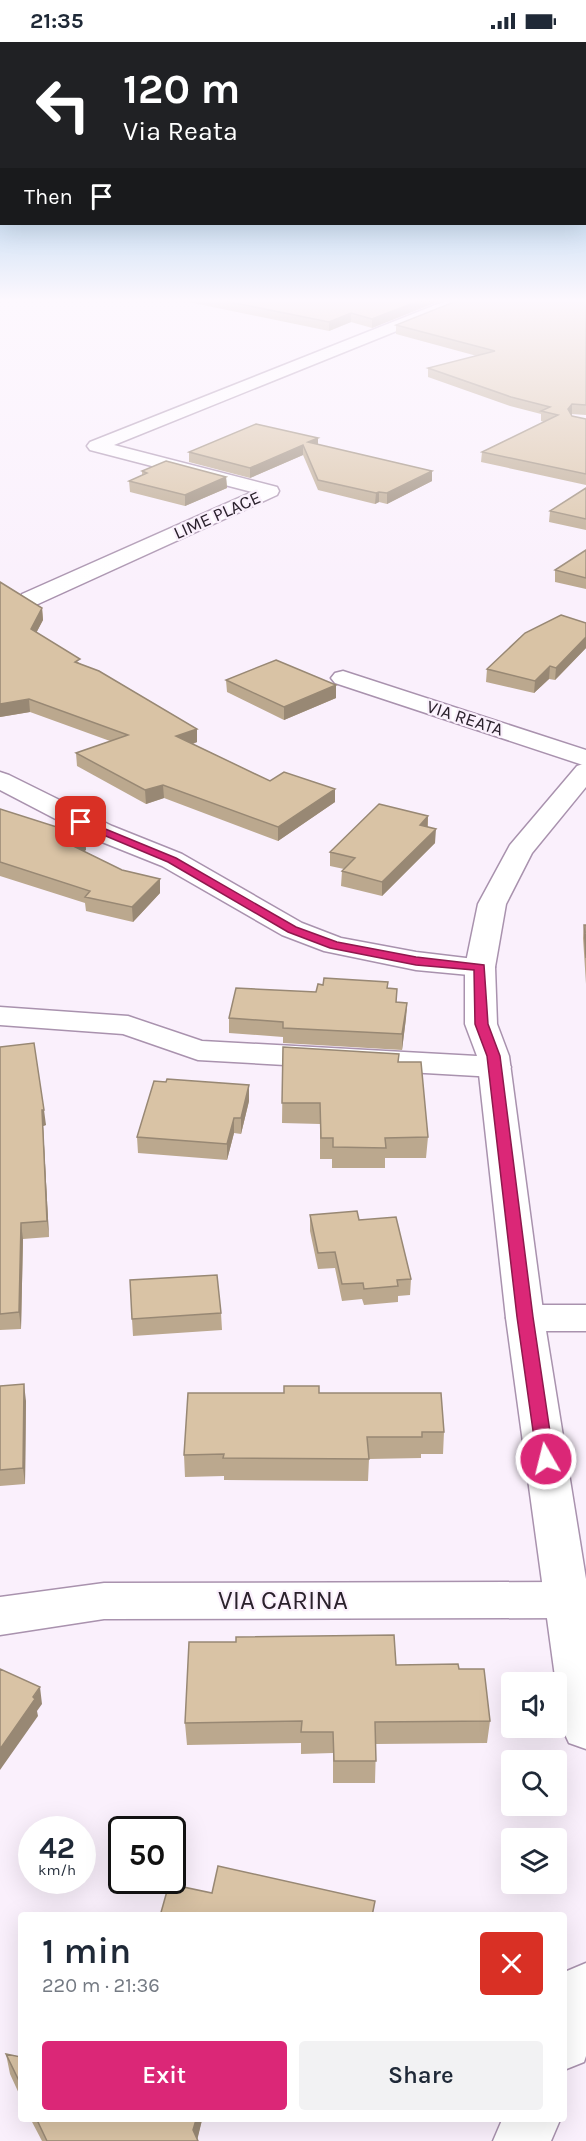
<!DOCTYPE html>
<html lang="en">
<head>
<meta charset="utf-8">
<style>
  body { margin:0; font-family:Karla,sans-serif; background:#f2f2f3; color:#1f2937; height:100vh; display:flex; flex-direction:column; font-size:22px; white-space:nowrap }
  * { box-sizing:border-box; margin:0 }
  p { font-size:20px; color:#747a83 }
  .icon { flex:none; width:33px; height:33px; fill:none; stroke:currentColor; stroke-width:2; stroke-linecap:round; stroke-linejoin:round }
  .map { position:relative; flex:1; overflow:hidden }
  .drawer { position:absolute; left:18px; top:1870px; width:549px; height:210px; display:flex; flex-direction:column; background:#fff; border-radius:6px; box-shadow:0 6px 24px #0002 }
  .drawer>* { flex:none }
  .hud { position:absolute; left:0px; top:0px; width:586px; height:183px; box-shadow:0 6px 24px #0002; background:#202124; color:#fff; overflow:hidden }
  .buttons { position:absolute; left:501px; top:1630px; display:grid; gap:12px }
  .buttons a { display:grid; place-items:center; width:66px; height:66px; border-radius:6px; background:#fff; box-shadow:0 6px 24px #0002; font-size:30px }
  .speed { position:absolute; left:18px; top:1774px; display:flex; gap:12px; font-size:30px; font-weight:700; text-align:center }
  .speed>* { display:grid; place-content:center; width:78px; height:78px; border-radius:50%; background:#fff; box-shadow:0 6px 24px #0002; line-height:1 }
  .speed small { font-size:15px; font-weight:400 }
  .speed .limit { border:3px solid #111; border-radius:9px; background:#fff; color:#111 }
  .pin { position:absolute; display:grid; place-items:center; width:51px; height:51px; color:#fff; margin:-26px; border-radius:12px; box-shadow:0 3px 9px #0006 }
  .me { position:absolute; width:66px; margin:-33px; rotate:352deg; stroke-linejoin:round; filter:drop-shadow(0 0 4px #0008) }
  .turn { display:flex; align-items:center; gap:21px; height:126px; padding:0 24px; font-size:27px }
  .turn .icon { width:78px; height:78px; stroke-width:2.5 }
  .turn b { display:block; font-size:42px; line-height:51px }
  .then { display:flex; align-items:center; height:57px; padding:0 24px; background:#0003; gap:12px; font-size:22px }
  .round { display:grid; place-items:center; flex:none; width:63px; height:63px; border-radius:6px; background:#f2f2f3 }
  .head { display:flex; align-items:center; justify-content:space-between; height:102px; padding:0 24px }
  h1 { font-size:36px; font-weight:600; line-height:45px }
  .cta { display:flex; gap:12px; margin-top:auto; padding:12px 24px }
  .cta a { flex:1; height:69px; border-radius:6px; background:#db2777; color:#fff; font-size:24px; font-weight:600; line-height:69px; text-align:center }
  .cta a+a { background:#f2f2f3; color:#1f2937 }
  .status { display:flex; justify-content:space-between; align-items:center; height:42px; padding:0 30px; background:#fff; direction:ltr }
  .status svg { height:16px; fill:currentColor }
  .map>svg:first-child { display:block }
</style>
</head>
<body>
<div class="status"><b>21:35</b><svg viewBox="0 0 49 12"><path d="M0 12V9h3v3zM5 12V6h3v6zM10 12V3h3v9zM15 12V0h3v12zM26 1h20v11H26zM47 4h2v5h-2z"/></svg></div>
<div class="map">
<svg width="586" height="2099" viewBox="0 0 586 2099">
  <rect width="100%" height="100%" fill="#faf0fc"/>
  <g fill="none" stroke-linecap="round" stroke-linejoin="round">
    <defs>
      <path id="minor" d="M453 256H473L471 259 114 403 277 445 279 449 277 453 38 562 30 563 22 562 19 557 22 552 252 450 90 408 87 404 90 400Z
        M343 629 586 708V724L335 641 331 636 335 631Z
        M0 730 9 733 112 784 182 812 302 881 341 896 416 910 491 919 495 925 491 931 480 934 416 928 324 909 282 893 162 824 92 796 0 748Z
        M0 965 128 974 202 999 495 1015 506 1018 511 1025 506 1032 495 1035 198 1018 123 992 0 983Z
        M525 1263H586V1289H525L511 1285 506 1276 511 1267Z
        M566 1540 582 1545C586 1555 586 1561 582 1571L566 1576 104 1577 0 1593V1555L104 1541Z"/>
      <path id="major" d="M586 721V745L532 811 506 862 495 925 497 982 509 1014 544 1276 586 1537V1707L569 1701 562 1686 506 1276 477 1014 465 982V925L478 862 510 803 577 724Z
        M586 1921V2014L584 2020 564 2028V1936L567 1929Z
        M502 2078H560L551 2099H493Z"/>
    </defs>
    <use href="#minor" stroke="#a992ae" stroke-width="3"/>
    <use href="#major" stroke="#a992ae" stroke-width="3"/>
    <use href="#minor" fill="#fff" fill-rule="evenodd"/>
    <use href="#major" fill="#fff" fill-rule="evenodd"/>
  </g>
  <path fill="#bba88e" d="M169 256H447L372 286 351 280 329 289Z
    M586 256V373L571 372 572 374 586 377V443L481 420 482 410 544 380 541 379V372L510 364 428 335V326L477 314 396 292V283Z
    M318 396V403L432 429V439L387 462 379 460 375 462 318 448 303 413 250 436 189 420V410Z
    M142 429 226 435 227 446 185 464 130 450 129 439 142 433Z
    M586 446V488L549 480 550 469Z
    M586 508V547L555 540V528Z
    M0 540 42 566 43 578 36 591 81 622 197 700 193 702 270 739 335 747V760L278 799 164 756 146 762 77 724 76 711 110 699 30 670 0 675Z
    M586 581V606L555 638 549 637 534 651 486 640 487 627Z
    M226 638 336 643V656L284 678 227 650Z
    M0 767 85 794 86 808 84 809 122 828 160 837V851L133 880 86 869 85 861 0 834Z
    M428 774V785L435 801 382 854 341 844 342 829 344 827 330 824V810Z
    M584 883H586V942L583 896Z
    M388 940V946L397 960 407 961 406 976 402 1008 283 1001V995L229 991V976L316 950 323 943Z
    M0 1005 46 1083 43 1084 49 1195 23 1197 21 1287 0 1288Z
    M283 1005 399 1020 428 1095 426 1116H385V1126H332V1117H320V1082L282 1081Z
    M249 1059 241 1092 234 1091 227 1118 138 1111 137 1095Z
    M310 1173 359 1178 411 1237 410 1253 398 1254V1260L364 1263 362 1257 342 1259 335 1226 318 1227 310 1189Z
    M221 1271 222 1288 133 1294 132 1277Z
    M0 1344 26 1359 25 1442 0 1444Z
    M319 1351 444 1390 443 1412H421V1416L369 1417 368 1439 224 1438V1434L185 1435 184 1413Z
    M396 1623 459 1627 490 1679 487 1701 376 1702 375 1741H333V1711L301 1712V1701L187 1703 185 1681Z
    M6 2012 21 2015V2056L10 2032Z
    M31 2078H202L197 2097 198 2099H42Z"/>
  <path fill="#988874" d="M426 256H447L372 286V277Z
    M351 271V280L329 289V280Z
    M572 362V372L567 377 568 367Z
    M318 396V406L308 400Z
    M303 403V413L250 436V426Z
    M432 429V439L387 462V451Z
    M226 435 227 446 185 464V453Z
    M379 450V460L375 462 376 451Z
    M42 566 43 578 32 599 31 587Z
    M586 595V606L555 638 556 626Z
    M550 624 549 637 534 651 535 639Z
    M336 643V656L284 678V665Z
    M29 657 30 670 0 675V662Z
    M197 687V700L177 707 176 694Z
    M163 743 164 756 146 762 145 748Z
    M335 747V760L278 799V785Z
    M428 774 427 788 420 783Z
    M436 787 435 801 382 854V840Z
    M85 794 86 808 72 817 71 803Z
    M160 837V851L133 880 132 865Z
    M407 961 406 976 402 1008V992Z
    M249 1043V1059L241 1092V1076Z
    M42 1068H44L46 1083 43 1084 49 1195 47 1179Z
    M234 1076V1091L227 1118V1102Z
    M21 1181 23 1197 21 1287 19 1270Z
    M24 1342 26 1359 25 1442 23 1426Z
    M40 1645 42 1662 37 1669 38 1674 0 1728V1707Z
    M196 2078H202L197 2099 193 2088Z"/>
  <path fill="#d9c3a5" stroke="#988874" stroke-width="1.5" d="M210 256H426L372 277 351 271 329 280Z
    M464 256H586V363L572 362 568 367 572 374 586 377V432L482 410 558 373 541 369 550 365 511 355 428 326 495 309 396 283Z
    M256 382 318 396 308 400 432 429 387 451 379 450 376 451 318 438 303 403 250 426 189 410Z
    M166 419 226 435 185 453 129 439 147 431 142 429Z
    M586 446V477L550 469Z
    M586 508V536L555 528Z
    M0 540 42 566 31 587 80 617 75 620 99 629 197 687 176 694 270 739 284 730 335 747 278 785 163 743 145 748 76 711 128 693 29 657 0 662Z
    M561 573 586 581V595L556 626 550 624 535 639 487 627 525 591Z
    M276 618 336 643 284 665 226 638Z
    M379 762 428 774 420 783 436 787 382 840 342 829 355 816 330 810Z
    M0 767 85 794 71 803 122 828 160 837 132 865 85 855 90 849 0 820Z
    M584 883H586V916Z
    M324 936 388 940 387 946 397 947 396 960 407 961 402 992 283 986V980L229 976 236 946 316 950 318 942 323 943Z
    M34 1001 44 1068H42L47 1179 21 1181 19 1270 0 1272V1005Z
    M283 1005 399 1012 398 1020H421L428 1095 385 1096 386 1106 333 1105V1096H321L320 1061H282Z
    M167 1037 249 1043 241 1076H234L227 1102 137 1095 154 1039 166 1040Z
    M357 1169 359 1178 396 1175 411 1237 397 1238 398 1244 364 1247 363 1241 342 1242 335 1210 318 1211 310 1173Z
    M217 1233 221 1271 132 1277 130 1238Z
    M24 1342 23 1426 0 1428V1344Z
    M284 1344H319V1351H441L444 1390H422V1395H367L369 1417 223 1416 224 1412 184 1413 188 1351H284Z
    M394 1593 396 1623 458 1622 459 1627H484L490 1679 375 1680 376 1719H334L333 1690H301L302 1679 185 1681 189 1600H236V1595Z
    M0 1627 40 1645 33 1655 35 1657 0 1707Z
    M218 1824 375 1859 372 1874H160L169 1842 212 1851Z
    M6 2012 21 2015V2043Z
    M37 2078H196L193 2088 198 2099H47Z"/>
  <linearGradient id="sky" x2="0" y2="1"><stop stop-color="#6bb0e2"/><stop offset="0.47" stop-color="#fdf8fe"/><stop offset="1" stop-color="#fdf8fe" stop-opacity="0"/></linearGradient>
  <rect width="586" height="550" fill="url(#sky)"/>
  <path fill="#db2777" stroke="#8e194d" stroke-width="1.5" d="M81 777 176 816 296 885 337 900 416 915 484 923 488 982 500 1014 533 1275 554 1417 552 1421 546 1423 540 1421 537 1417 517 1275 487 1014 475 982 474 928 416 923 330 906 288 890 168 820 77 782V778Z"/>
  <g text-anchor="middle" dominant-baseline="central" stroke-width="4.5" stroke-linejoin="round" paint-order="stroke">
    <g font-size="18" fill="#2a212c" stroke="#faf0fc">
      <text transform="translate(217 473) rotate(-24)">LIME PLACE</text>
      <text transform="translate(465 676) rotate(18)">VIA REATA</text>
    </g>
    <g font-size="26" fill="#2a212c" stroke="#faf0fc">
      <text x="283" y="1558">VIA CARINA</text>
    </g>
  </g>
</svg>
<div class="buttons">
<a><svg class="icon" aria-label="sound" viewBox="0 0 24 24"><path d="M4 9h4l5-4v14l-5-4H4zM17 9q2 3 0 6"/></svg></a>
<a><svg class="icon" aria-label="search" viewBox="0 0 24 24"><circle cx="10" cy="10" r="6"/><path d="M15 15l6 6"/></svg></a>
<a><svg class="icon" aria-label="layers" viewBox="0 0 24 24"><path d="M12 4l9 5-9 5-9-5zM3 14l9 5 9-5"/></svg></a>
</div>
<div class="speed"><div>42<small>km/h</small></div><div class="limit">50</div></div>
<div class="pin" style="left:81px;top:780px;background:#d93025"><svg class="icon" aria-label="arrive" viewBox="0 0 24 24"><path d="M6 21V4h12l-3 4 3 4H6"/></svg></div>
<svg class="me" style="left:546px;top:1417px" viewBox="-20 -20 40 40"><circle r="17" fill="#db2777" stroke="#fff" stroke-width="3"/><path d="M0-11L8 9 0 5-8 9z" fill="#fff"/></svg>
<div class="hud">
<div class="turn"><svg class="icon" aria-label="left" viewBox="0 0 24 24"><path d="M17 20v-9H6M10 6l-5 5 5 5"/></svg><div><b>120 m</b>Via Reata</div></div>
<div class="then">Then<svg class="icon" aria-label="arrive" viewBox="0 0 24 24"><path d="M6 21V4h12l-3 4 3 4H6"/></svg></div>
</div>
<section class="drawer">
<div class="head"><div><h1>1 min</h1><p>220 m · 21:36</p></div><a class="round" style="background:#d93025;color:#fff"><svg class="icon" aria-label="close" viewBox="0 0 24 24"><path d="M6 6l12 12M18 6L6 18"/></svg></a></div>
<div class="cta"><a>Exit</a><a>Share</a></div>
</section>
</div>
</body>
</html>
